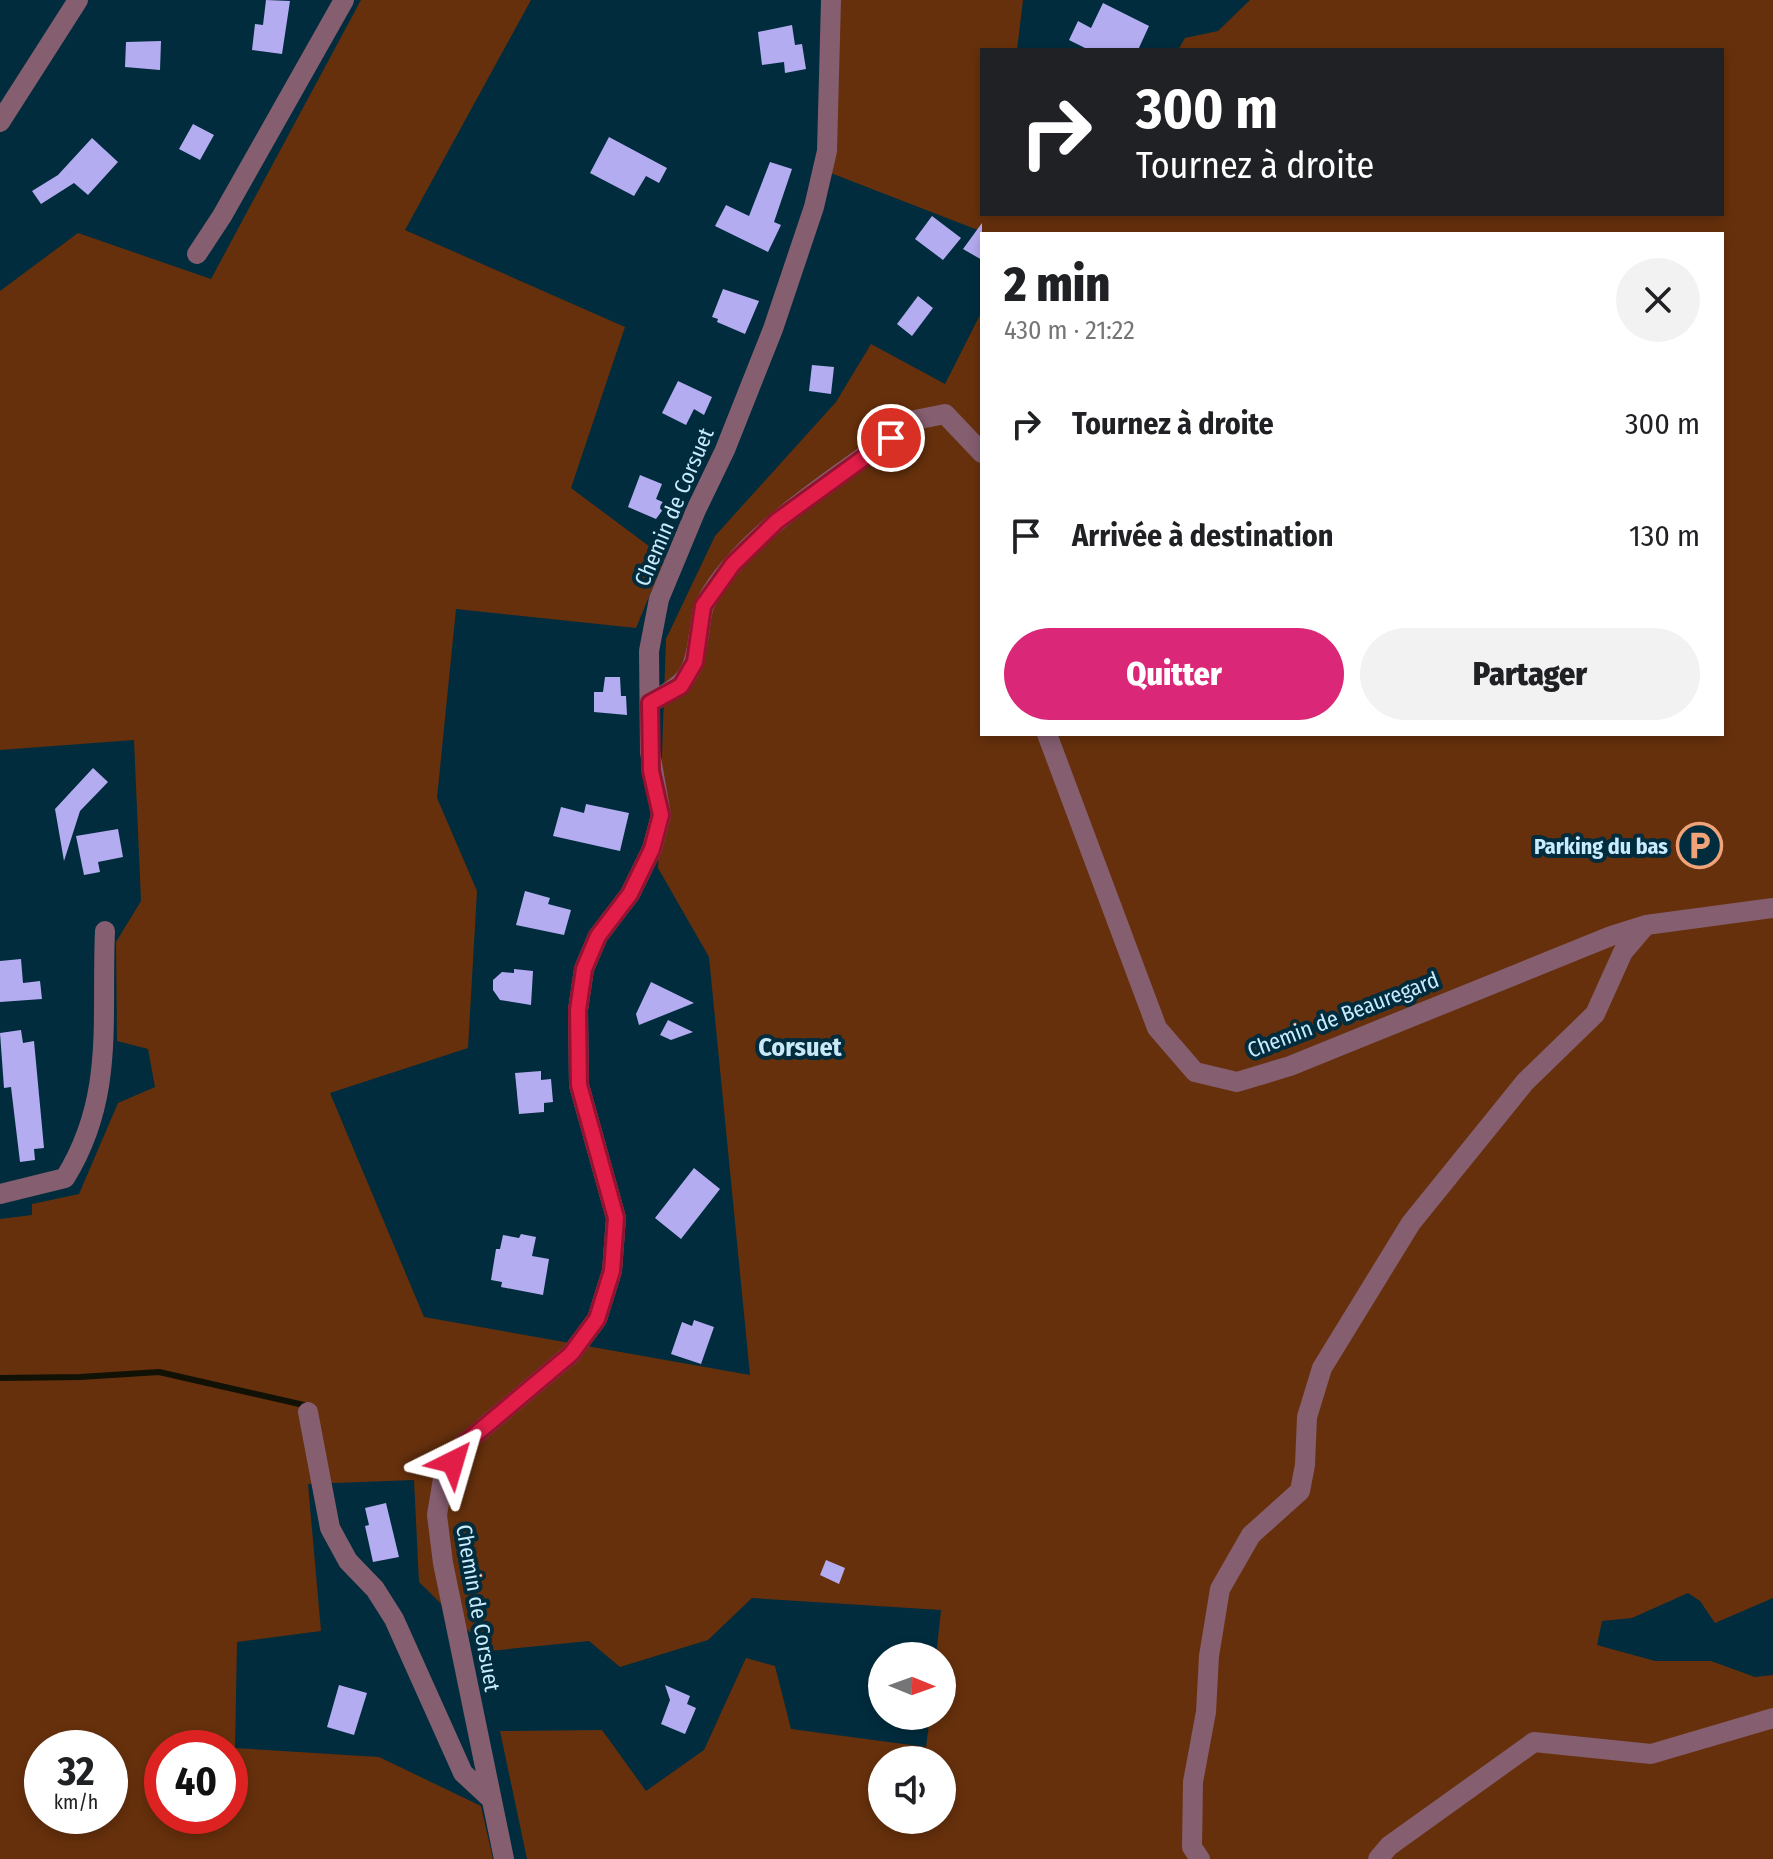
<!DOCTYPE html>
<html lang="fr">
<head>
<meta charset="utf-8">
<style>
  body { margin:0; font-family:"Fira Sans Condensed",sans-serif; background:#f2f2f2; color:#202124; height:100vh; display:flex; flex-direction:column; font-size:30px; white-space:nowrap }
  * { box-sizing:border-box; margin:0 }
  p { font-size:26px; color:#757577 }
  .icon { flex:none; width:44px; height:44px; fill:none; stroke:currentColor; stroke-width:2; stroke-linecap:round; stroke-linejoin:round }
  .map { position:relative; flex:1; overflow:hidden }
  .sheet { position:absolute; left:980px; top:232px; width:744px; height:504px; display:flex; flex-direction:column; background:#fff; border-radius:0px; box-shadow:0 4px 12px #0003 }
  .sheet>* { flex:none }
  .hud { position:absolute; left:980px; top:48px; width:744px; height:168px; border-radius:0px; box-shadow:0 4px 12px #0003; background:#202124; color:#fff; overflow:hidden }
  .needle { width:52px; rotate:91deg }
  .tools { position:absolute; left:868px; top:1642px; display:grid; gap:16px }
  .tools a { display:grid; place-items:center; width:88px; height:88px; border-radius:50%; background:#fff; box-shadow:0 4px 12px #0003; font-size:40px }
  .speed { position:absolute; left:24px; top:1730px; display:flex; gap:16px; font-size:40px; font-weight:700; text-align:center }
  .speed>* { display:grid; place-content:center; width:104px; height:104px; border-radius:50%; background:#fff; box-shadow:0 4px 12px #0003; line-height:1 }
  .speed small { font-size:20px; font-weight:400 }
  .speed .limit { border:12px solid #d22; background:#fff; color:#111 }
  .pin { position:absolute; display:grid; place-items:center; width:68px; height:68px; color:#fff; margin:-34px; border:4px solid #fff; border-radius:50%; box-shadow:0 2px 8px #0007 }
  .me { position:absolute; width:88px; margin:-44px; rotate:40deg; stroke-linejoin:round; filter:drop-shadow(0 0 6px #0008) }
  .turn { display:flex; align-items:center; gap:28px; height:168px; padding:0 24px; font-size:36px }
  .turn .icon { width:104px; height:104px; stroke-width:2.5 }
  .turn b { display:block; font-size:56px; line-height:68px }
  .round { display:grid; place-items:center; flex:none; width:84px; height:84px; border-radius:42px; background:#f2f2f2 }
  .head { display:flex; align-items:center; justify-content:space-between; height:136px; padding:0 24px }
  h1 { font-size:48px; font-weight:800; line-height:60px }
  .action { display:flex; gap:16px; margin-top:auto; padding:16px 24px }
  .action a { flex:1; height:92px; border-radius:48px; background:#db2777; color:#fff; font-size:32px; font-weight:800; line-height:92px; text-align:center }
  .action a+a { background:#f2f2f2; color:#202124 }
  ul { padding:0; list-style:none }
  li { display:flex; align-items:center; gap:24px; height:112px; padding:0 24px }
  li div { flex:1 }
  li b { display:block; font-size:30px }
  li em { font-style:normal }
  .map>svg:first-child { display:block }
</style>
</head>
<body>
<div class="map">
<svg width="1773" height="1859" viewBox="0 0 1773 1859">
  <rect width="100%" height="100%" fill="#002c3d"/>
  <path fill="#66300c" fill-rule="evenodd" d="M361 0H531L405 230 625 327 571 488 665 558 636 628 456 609 437 798 477 891 468 1048 330 1093 424 1317 750 1375 709 957 658 868 666 639 715 536 836 402 871 344 945 384 982 311V734H1722V234H988L823 170 829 0H1023L1017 50H982V214H1722V50H1178L1185 38 1218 31 1250 0H1773V1598L1715 1623 1700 1601 1688 1593 1632 1618 1602 1621 1597 1645 1655 1661H1711L1755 1677 1773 1675V1859H527L500 1731 602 1730 646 1791 704 1750 746 1658 775 1666 791 1729 926 1747 930 1716H942V1656H936L941 1610 752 1598 708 1640 620 1667 589 1641 489 1651 419 1582 414 1480 308 1484 321 1631 237 1642 235 1748 379 1757 481 1806 493 1859H0V1219L32 1215V1204L79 1194 118 1103 155 1087 148 1049 117 1041 116 942 141 901 134 740 0 750V291L78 233 211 279ZM42 1748H110V1816H42ZM162 1748H230V1816H162ZM882 1760H942V1820H882Z"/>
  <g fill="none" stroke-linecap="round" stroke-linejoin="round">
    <path stroke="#111105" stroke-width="6" d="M0 1378 80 1377 159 1372 304 1405"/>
  </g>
  <path fill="#b4acf1" d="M266 0 290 1 282 54 252 50 255 24 263 25Z
    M1103 3 1149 26 1138 50H1089L1069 40 1078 21 1091 28Z
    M792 25 795 45 802 44 806 69 785 73 784 62 762 65 758 32Z
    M161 41 160 70 125 67 126 42Z
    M193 124 214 135 200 160 179 149Z
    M609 137 667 168 659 183 646 176 634 196 590 173Z
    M92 138 118 162 88 195 74 183 41 204 32 191 58 175Z
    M770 162 792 169 774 222 781 225 768 252 715 226 726 205 749 216Z
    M932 216 961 238 943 260 915 239Z
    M982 223V260L963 249Z
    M723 289 759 301 745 334 717 322 718 319 712 317Z
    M918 296 933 308 912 336 897 324Z
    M812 365 834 367 831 394 809 391Z
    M678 381 712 397 704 415 694 409 686 425 662 413Z
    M640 475 662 484 656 499 667 504 656 519 628 507Z
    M605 677H620L621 696H626L627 715 594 712V692H603Z
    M93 768 108 782 80 811 64 861 55 809Z
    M586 804 629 813 620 851 553 836 561 807 584 813Z
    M118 829 123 857 98 862 100 872 84 875 76 836Z
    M525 891 550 898 548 904 571 910 564 935 516 925Z
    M21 959 23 983 40 981 42 999 0 1002V961Z
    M514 969 533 971 531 1005 500 1000 493 990V980L502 972 514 973Z
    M651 982 694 1003 639 1025 636 1014Z
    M668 1020 693 1032 671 1040 660 1035Z
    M21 1030 23 1043 34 1041 44 1148 34 1149 35 1160 20 1162 11 1087 4 1088 0 1033Z
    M541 1071V1080L551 1079 553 1102 544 1103V1112L519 1114 515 1073Z
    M694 1168 720 1189 681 1239 655 1218Z
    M521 1234 536 1237 532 1256 549 1259 543 1295 501 1287 502 1282 491 1280 496 1249H500L503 1235 519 1238Z
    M694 1320 714 1327 701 1364 671 1354 682 1322 692 1326Z
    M386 1503 399 1557 373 1562 365 1526 369 1525 365 1508Z
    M826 1560 845 1568 839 1584 820 1575Z
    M339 1685 367 1693 354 1735 327 1727Z
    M665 1685 690 1696 687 1704 696 1708 685 1734 661 1724 670 1700Z"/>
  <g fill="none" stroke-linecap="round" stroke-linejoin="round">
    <path stroke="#855e70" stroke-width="20" d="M0 122 78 0
      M197 254 222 216 344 0
      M650 703C687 682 693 677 699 634 701 624 701 612 705 604 742 532 850 469 915 420L945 414 982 453
      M1047 734 1157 1028 1195 1072 1237 1082 1290 1066 1611 936 1646 925 1773 908
      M0 1194 65 1178C115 1097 101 1022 105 931
      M308 1412 330 1528 348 1561 375 1589 394 1619 463 1773 491 1799
      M504 1859 443 1563 437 1515 443 1479 464 1444 571 1354 597 1319 612 1271 616 1218 579 1085 578 1010 584 969 598 936 630 894 652 849 661 815 650 752 649 651 659 599 696 510 725 450 773 329 814 207 827 151 831 0
      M1200 1859 1192 1847 1193 1782 1206 1712 1209 1656 1220 1589 1251 1535 1300 1491 1305 1465 1307 1417 1322 1368 1411 1223 1525 1082 1595 1014 1623 952 1646 925
      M1378 1859 1389 1846 1534 1742 1651 1754 1773 1718"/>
  </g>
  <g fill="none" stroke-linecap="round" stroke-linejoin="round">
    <defs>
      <path id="route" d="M453 1462 464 1444 571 1354 597 1319 612 1271 616 1218 579 1085 578 1010 584 969 598 936 630 894 652 849 661 815 651 771 650 703 681 686 695 662 703 606 733 564 777 521 891 438"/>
    </defs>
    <use href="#route" stroke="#92132f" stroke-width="20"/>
    <use href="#route" stroke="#e11d48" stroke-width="14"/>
  </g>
  <defs>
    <symbol id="parking-ring" viewBox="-11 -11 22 22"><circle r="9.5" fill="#002c3d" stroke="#f0a378" stroke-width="1.5"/><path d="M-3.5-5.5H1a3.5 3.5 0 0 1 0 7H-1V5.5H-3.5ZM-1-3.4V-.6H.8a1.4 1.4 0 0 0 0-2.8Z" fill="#f0a378"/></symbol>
  </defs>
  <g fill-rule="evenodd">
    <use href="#parking-ring" x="1674" y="820" width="51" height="51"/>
  </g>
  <g text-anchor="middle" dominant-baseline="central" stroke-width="8" stroke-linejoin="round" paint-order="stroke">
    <g font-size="22" fill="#c8ecfe" stroke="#002c3d">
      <text transform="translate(674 507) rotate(-67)">Chemin de Corsuet</text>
      <text transform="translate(1343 1015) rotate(-21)">Chemin de Beauregard</text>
      <text transform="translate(478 1608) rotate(80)">Chemin de Corsuet</text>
    </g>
    <g font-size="22" font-weight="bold" fill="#c8ecfe" stroke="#002c3d" text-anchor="end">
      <text x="1668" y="846">Parking du bas</text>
    </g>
    <g font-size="26" font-weight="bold" fill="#cbe8f6" stroke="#002c3d">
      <text x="800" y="1047">Corsuet</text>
    </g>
  </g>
</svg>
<div class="tools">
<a><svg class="needle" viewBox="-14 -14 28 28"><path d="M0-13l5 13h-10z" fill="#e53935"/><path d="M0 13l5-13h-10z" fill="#757577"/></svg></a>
<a><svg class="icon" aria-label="sound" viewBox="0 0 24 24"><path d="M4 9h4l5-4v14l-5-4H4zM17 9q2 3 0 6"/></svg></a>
</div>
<div class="speed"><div>32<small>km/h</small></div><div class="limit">40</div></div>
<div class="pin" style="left:891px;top:438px;background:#d93025"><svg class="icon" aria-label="arrive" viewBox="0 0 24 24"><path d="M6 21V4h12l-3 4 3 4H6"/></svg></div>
<svg class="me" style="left:453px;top:1462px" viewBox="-20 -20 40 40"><path d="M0-17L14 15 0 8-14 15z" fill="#e11d48" stroke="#fff" stroke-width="4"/></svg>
<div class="hud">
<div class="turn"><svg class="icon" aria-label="right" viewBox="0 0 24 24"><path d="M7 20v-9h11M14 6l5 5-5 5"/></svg><div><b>300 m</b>Tournez à droite</div></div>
</div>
<section class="sheet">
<div class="head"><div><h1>2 min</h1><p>430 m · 21:22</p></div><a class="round"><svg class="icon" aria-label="close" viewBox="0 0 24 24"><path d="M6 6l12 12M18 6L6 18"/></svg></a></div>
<ul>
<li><svg class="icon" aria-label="right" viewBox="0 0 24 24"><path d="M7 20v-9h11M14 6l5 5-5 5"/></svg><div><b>Tournez à droite</b></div><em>300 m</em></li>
<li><svg class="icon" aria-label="arrive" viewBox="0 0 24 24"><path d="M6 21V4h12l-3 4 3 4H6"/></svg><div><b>Arrivée à destination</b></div><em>130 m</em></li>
</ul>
<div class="action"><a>Quitter</a><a>Partager</a></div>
</section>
</div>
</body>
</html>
